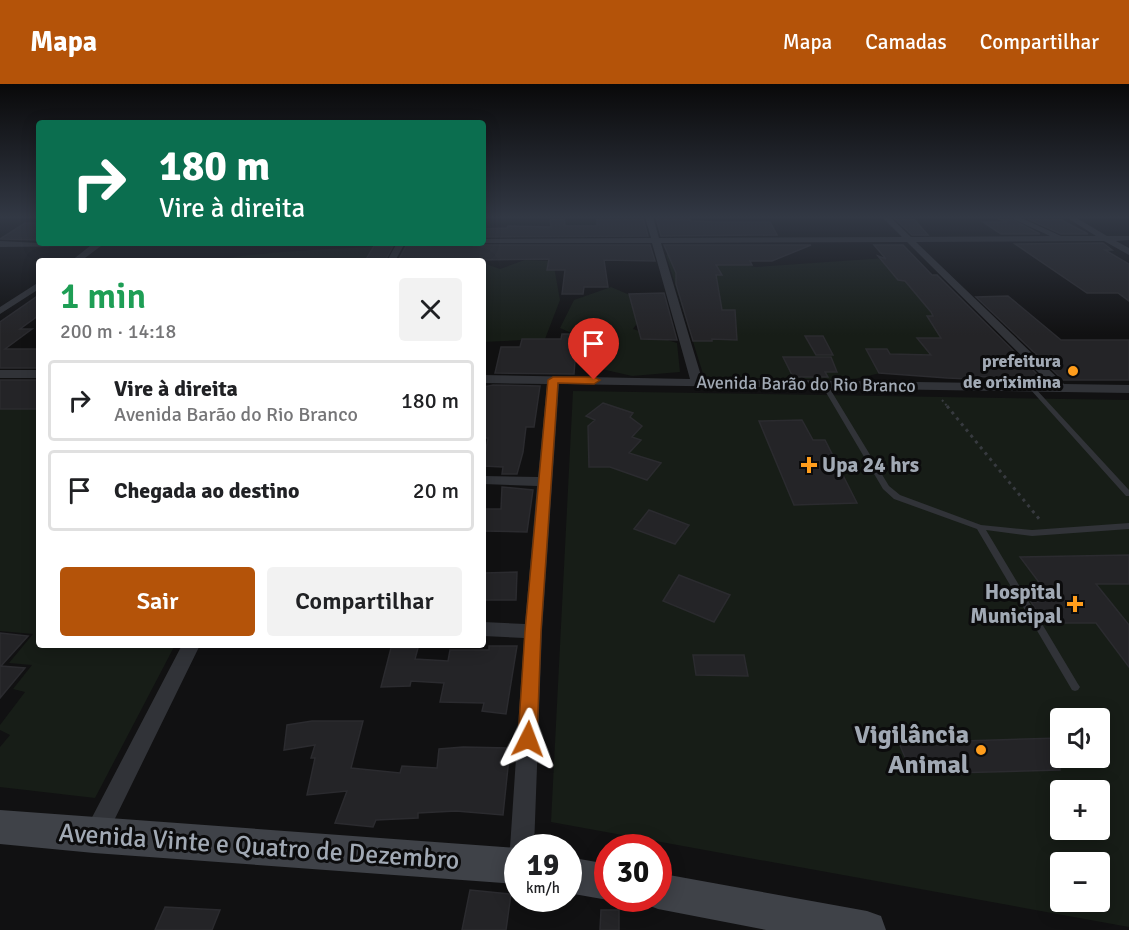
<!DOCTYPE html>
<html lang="pt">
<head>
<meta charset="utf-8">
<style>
  body { margin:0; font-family:Signika,sans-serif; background:#f2f2f2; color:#202124; height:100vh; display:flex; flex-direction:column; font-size:22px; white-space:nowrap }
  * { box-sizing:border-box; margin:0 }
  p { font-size:20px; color:#757577 }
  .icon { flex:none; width:33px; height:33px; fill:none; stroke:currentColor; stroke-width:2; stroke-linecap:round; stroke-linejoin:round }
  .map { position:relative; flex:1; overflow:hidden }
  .details { position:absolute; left:36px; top:174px; width:450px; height:390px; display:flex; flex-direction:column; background:#fff; border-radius:6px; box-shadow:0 3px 15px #0003 }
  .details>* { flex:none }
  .top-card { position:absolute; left:36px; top:36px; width:450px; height:126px; border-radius:6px; box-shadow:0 3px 15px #0003; background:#0b6e4f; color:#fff; overflow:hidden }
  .tools { position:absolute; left:1050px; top:624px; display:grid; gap:12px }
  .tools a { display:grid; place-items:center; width:60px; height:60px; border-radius:6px; background:#fff; box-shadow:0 3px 15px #0003; font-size:30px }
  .speed { position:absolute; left:504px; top:750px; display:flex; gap:12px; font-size:30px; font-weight:700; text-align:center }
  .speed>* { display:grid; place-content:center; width:78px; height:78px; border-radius:50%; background:#fff; box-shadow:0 3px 15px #0003; line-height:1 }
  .speed small { font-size:15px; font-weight:400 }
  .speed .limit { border:9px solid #d22; background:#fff; color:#111 }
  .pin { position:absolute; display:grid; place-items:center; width:51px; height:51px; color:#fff; margin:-62px -26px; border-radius:50% 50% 50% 0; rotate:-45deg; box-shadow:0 0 6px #0007 }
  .pin .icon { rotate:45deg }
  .me { position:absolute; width:66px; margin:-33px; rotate:3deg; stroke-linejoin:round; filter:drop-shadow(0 0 4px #0008) }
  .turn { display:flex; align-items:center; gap:21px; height:126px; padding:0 24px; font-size:27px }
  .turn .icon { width:78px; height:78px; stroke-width:2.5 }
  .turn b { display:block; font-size:42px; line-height:51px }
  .round { display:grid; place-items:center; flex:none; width:63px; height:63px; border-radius:6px; background:#f2f2f2 }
  .head { display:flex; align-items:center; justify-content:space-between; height:102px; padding:0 24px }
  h1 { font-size:36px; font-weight:600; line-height:45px; color:#1e9e55 }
  .cta { display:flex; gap:12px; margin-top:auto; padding:12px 24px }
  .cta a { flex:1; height:69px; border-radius:6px; background:#b45309; color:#fff; font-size:24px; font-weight:600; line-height:69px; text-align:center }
  .cta a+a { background:#f2f2f2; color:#202124 }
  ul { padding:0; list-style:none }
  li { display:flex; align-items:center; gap:18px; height:81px; margin:0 12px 9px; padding:0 12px; border:3px solid #e0e0e0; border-radius:6px }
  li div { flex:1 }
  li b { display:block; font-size:22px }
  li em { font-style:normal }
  header { display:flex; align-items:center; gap:36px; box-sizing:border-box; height:84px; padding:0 30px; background:#b45309; color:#fff }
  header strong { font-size:28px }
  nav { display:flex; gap:33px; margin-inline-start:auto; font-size:21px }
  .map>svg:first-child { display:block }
</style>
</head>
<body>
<header>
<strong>Mapa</strong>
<nav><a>Mapa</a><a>Camadas</a><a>Compartilhar</a></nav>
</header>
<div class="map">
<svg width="1129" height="846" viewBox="0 0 1129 846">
  <rect width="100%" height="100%" fill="#111112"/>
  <path fill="#171d17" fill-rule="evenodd" d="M393 162 385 177H205C268 167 330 165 393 162Z
    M666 171 722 174 755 183 900 173 972 268 850 296 704 293Z
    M525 176 553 177 560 216 545 255 483 258V179L500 185Z
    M611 203 651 220 633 245 677 259 680 288 632 292 584 281 585 255 560 244 574 216Z
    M573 307 1129 316V843L551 738ZM1060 634H1100V674H1060ZM1060 706H1100V746H1060ZM1060 778H1100V818H1060Z
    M39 313V561H175L95 714 0 703V663L10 651 0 646V641L25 608 13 605 32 581 9 579 33 550 0 547V314Z"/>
  <path fill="#242427" stroke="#2b2b2f" stroke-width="1.5" d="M550 133H564L565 142H597V133L643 134 648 152 483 153V145L507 144 508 142 551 143Z
    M893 133H912L928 151H912Z
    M995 133H1007L1040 150H1001L983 138H1007Z
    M1024 133H1056L1088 150H1061Z
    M656 134H688L691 137 715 138H770L777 151 661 152Z
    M25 139H39V156L0 155Z
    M1103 159 1112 166H1105L1129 180V217L1118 209H1087L1015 160Z
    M447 161H650L655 177 604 176 608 203H584L583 210H562L565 186H547L549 175 398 177 406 162Z
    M664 161H811L772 177H750L752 181H716L722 191H716L722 226H735L737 256 712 255V257H693L676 200V189Z
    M874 161H903L932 191H937L1042 295 966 292 968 295 947 294 879 289 866 265H887L890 270 931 271 917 254H941L927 232H933L931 228 905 197 898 196 878 172 886 175Z
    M374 162H393L385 177H365Z
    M664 209 677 256 641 255 629 210Z
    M39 211V231L20 245H32L5 265H39V284H0V238Z
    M1008 212 1061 256H1129V296H1063L976 213Z
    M562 250H577L574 290 495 289 501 263H520L522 255H561Z
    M805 252H823L833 271H816Z
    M783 273H831L837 288H825L828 293H793Z
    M0 296H39V325H0Z
    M493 301 540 302 534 343H526L523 368 517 390H502L503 383 483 382 488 354H483V303Z
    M603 319 633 329 630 333 642 342 632 353 641 356 629 369 661 379 647 396 610 383H589L588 342 595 336 586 332Z
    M802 336 813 356H825L857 419 794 421 759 337Z
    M502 403 533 406 527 448 483 447V425H501Z
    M649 426 689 441 675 460 634 445Z
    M1129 471V500H1096L1129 541V583L1096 539H1044L1031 518 1053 517 1020 473Z
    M517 488 516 516H483L484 489Z
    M679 491 730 511 714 538 663 517Z
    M0 549 28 552 1 582 25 584 0 614Z
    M489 562H517L506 630 482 627 484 619 440 618 444 599 411 597 410 602 381 603 391 564H418L415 575 448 577 450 566H489Z
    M693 571H744L748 592 696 591Z
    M312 637H363L351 684 400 689 402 682 437 684 439 665 463 663 510 664 503 731 456 727 418 729V734L376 736 373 743 335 739 347 707 307 711 315 674H311L315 661 284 666 287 641Z
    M1060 654V686L912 690 899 659Z
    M470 806 511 810 506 846H462Z
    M165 823 220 826 212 846H155Z
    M601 826H619V846H600Z"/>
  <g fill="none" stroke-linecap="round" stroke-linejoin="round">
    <path stroke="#373a3f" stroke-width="2" stroke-dasharray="2 3" stroke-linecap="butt" d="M942 316 948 323"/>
    <path stroke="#373a3f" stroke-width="3" stroke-dasharray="3 4.5" stroke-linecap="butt" d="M947 322 1040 436"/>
    <path fill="#313338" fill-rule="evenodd" d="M824 298 827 300 889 402 900 411 981 441 1032 446 1129 439V445L1032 452 986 446 1078 600 1080 603 1078 606 1075 607 1072 606 977 445 894 415 883 405 821 300Z
      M1032 302 1034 303 1129 406V412H1126L1030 305 1029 304Z"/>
    <path fill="#313338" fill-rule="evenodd" d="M645 133H653L659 154 902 153 882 133H890L911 153 1050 152 1009 133H1019L1061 152H1096L1066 133H1075L1107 152H1129V156L1116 157 1129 164V171L1104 157 916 158 1064 300 1129 301V309L559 300 542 547 534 764H518V774L514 772 510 764 524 554 483 552V538L525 540 537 402 483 400V392L538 393 547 300 483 299V291L690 295 652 159H480H483V155L651 154ZM907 158 1050 300 702 295 661 159Z
      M0 157 39 159H285L281 162H101L81 177H71L90 162 0 163Z
      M397 159H405L395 177H387Z
      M39 198V205L0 230V223Z
      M0 286H39V294H0Z
      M182 561H200L103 759 95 763 87 759 83 751 87 743Z"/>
    <path fill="#3f4248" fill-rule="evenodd" d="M0 726 518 764V800L94 769 0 760Z
      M568 773 608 780V814H612L608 816 568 809Z
      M658 789 867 827 881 832 886 846H766L658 825 645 820 643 814H658Z"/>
  </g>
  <linearGradient id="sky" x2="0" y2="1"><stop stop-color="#09090a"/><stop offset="0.53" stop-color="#323844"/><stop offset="1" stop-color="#323844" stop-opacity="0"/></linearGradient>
  <rect width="1129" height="251" fill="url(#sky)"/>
  <path fill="#b45309" stroke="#753606" stroke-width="1.5" d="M553 293H594L600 296 594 300 558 299 541 547 537 655 534 661 528 664 521 661 518 655 525 547 548 296Z"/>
  <g fill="#ff9d1c" stroke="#0c0c0d" stroke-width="2">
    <circle cx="1073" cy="287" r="6"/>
    <path d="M806 372h6v6h6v6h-6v6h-6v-6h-6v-6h6z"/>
    <path d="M1072 511h6v6h6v6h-6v6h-6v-6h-6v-6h6z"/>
    <circle cx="981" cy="666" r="6"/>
  </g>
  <g text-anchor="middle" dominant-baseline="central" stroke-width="6" stroke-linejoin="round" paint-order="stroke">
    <g font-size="18" font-weight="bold" fill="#a1a9b4" stroke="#0c0c0d" text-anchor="end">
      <text x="1061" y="277">prefeitura<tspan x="1061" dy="21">de oriximina</tspan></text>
    </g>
    <g font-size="18" fill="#a1a9b4" stroke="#0c0c0d">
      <text transform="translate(806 300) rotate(1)">Avenida Barão do Rio Branco</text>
    </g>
    <g font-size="21" font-weight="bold" fill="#a1a9b4" stroke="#0c0c0d" text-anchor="start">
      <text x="822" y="381">Upa 24 hrs</text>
      <text x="1062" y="508" text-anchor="end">Hospital<tspan x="1062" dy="24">Municipal</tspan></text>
    </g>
    <g font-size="26" font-weight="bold" fill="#a1a9b4" stroke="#0c0c0d" text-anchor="end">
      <text x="969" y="651">Vigilância<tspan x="969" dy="30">Animal</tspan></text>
    </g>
    <g font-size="26" fill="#a1a9b4" stroke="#0c0c0d">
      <text transform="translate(259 763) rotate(4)">Avenida Vinte e Quatro de Dezembro</text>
    </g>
  </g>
</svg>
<div class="tools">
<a><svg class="icon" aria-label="sound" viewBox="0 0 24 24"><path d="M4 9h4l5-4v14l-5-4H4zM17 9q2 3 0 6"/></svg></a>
<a>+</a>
<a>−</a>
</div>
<div class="speed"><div>19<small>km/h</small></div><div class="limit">30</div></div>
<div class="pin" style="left:594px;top:296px;background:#d93025"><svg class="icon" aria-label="arrive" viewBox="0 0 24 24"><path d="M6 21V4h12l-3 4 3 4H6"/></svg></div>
<svg class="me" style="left:528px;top:655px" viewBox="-20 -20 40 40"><path d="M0-17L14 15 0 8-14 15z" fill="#b45309" stroke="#fff" stroke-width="4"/></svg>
<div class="top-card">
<div class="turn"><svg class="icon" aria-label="right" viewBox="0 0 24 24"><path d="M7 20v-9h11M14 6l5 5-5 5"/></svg><div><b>180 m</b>Vire à direita</div></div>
</div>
<section class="details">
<div class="head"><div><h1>1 min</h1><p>200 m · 14:18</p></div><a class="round"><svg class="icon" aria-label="close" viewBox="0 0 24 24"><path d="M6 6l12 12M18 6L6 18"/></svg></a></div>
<ul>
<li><svg class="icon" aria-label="right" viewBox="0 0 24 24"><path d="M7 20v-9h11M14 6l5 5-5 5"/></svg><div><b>Vire à direita</b><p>Avenida Barão do Rio Branco</p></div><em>180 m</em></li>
<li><svg class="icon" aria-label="arrive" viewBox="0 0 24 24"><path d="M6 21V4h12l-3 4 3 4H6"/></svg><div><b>Chegada ao destino</b></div><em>20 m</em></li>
</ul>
<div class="cta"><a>Sair</a><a>Compartilhar</a></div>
</section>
</div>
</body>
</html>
